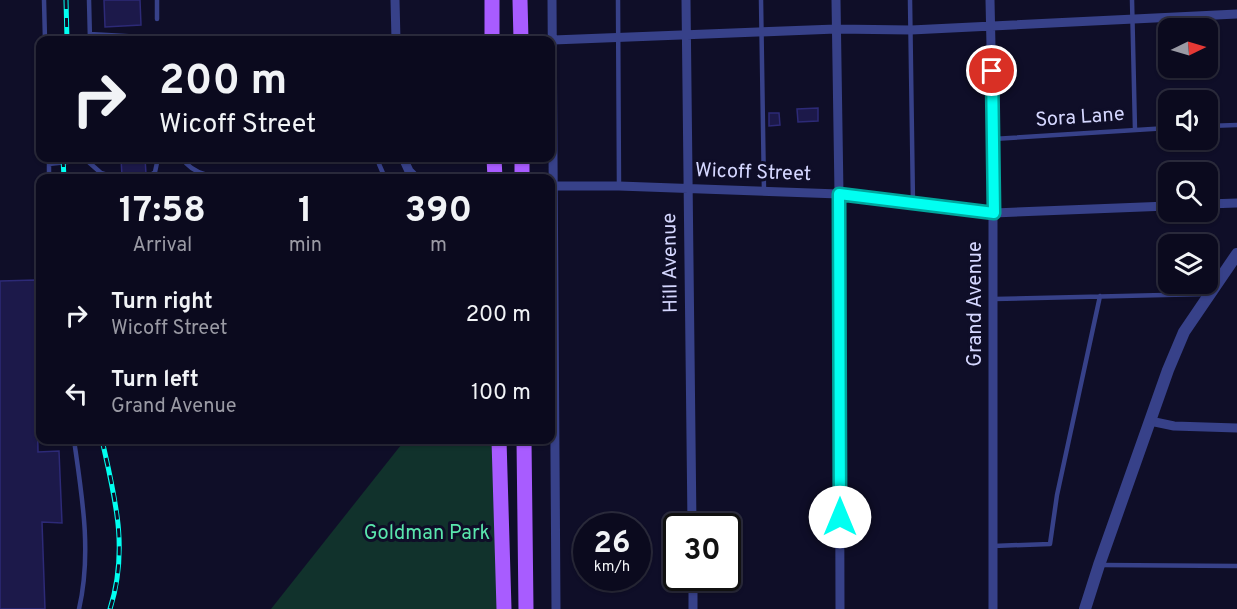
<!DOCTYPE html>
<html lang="en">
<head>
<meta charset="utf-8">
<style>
  body { margin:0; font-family:Overpass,sans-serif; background:#19182b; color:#f1f3f6; height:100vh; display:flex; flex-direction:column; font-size:22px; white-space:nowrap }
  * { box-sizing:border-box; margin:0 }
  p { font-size:20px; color:#9a9aa4 }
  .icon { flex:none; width:33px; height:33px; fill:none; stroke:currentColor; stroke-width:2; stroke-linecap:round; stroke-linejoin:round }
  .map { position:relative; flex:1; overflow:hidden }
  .details { position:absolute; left:36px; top:174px; width:519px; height:270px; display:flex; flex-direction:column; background:#0b0a1e; border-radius:12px; box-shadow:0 2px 4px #0004,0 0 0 2px #2b2b3c }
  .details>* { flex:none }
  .hud { position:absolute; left:36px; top:36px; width:519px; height:126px; border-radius:12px; box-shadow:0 2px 4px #0004,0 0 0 2px #2b2b3c; background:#0b0a1e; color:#f1f3f6; overflow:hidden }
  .needle { width:39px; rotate:85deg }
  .fabs { position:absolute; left:1158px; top:18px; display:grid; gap:12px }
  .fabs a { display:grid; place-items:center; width:60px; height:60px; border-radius:12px; background:#0b0a1e; box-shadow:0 2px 4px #0004,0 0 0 2px #2b2b3c; font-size:30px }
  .speed { position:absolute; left:573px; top:513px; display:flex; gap:12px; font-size:30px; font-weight:700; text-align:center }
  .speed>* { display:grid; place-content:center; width:78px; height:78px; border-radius:50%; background:#0b0a1e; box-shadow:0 2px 4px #0004,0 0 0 2px #2b2b3c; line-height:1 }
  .speed small { font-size:15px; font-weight:400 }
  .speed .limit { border:3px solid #111; border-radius:9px; background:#fff; color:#111 }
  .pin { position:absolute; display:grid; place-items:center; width:51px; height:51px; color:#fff; margin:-26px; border:3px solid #fff; border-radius:50%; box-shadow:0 2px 6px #0007 }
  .me { position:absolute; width:66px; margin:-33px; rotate:0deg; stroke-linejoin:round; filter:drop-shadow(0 0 4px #0008) }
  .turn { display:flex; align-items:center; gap:21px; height:126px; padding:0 24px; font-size:27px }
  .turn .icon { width:78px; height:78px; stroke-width:2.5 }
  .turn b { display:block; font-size:42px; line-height:51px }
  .eta { display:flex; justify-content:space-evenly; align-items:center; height:102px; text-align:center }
  .eta b { font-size:36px; font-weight:700; line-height:42px }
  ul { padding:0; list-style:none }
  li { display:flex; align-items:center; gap:18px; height:78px; padding:0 24px }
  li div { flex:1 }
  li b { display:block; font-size:22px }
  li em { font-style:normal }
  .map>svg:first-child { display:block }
</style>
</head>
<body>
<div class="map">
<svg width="1237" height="609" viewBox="0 0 1237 609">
  <rect width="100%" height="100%" fill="#0f0e28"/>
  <path fill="#11322c" d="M405 440H499L504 609H271Z"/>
  <path fill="#1c194a" stroke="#2d2a77" stroke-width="1.5" d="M104 0H140L141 25 105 27Z
    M818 108V121L798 122 797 109Z
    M769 113H779L780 125 769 126Z
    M121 158H145L146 174 122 176Z
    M35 280 38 452 59 451 62 523 42 522 45 609H0V281Z"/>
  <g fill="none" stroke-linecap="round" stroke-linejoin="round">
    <path stroke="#374189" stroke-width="4.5" d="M44 0 45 40
      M89 0 90 40
      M157 0V19
      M618 0 619 186
      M761 0 764 191
      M910 0 913 204
      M1132 0 1135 130
      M90 34 142 37 147 40
      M1208 126 1237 125
      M993 139 1168 128
      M49 158V178
      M84 158 101 173 117 178
      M182 158C195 178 219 177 241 178
      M379 158V164L385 178
      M49 164 76 161 83 158
      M146 178 155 172 158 158
      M994 299 1207 294
      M74 440C82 496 92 553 79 609
      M993 546 1050 544 1057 495 1100 296
      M1102 565 1237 566"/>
    <path stroke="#374189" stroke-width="9" d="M395 0 396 40
      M552 0 556 609
      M686 0 692 526
      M836 0 839 194 840 609
      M990 0 993 139V609
      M553 40 836 29 911 30 1237 14
      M403 158 409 171 416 178
      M550 186H619L839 194 994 213 1168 206
      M1208 204 1237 203
      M1150 421 1174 426 1237 428
      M693 578V609"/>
    <path stroke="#374189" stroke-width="12" d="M1085 609 1099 565 1168 370 1184 332 1237 254"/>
    <path stroke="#a85cff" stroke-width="15" d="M492 0V40
      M520 0 521 40
      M494 158 495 178
      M522 158V178
      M499 440 504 609
      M524 440 526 609"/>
    <defs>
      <path id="rail" d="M66 0 67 40
        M63 158 64 178
        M102 440C115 498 129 549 110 609"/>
    </defs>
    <use href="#rail" stroke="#01fff1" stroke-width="5"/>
    <use href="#rail" stroke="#0f0e28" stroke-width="3" stroke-dasharray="9" stroke-linecap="butt"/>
  </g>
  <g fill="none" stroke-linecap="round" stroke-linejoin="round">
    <defs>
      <path id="route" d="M840 517 839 194 994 213 992 71"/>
    </defs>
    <use href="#route" stroke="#01a69d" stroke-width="15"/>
    <use href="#route" stroke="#01fff1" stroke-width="10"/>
  </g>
  <g text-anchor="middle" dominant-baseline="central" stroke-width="6" stroke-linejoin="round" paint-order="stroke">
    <g font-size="20" fill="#d5d7ff" stroke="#0f0e28">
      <text transform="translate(1080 118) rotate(-4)">Sora Lane</text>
      <text transform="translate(753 173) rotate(2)">Wicoff Street</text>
      <text transform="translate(671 263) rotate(-91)">Hill Avenue</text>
      <text transform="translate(976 304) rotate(-90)">Grand Avenue</text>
    </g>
    <g font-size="20" fill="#5ae6ad" stroke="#0f0e28">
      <text x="427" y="534">Goldman Park</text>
    </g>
  </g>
</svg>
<div class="fabs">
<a><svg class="needle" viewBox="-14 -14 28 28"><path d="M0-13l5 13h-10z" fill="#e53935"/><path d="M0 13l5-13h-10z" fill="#9a9aa4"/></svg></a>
<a><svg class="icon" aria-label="sound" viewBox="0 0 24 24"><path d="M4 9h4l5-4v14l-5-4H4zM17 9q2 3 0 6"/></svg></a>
<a><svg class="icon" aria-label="search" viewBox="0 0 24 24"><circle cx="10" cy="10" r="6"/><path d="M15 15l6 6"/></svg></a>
<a><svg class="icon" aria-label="layers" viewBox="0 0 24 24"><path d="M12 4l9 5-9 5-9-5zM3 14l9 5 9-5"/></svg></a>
</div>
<div class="speed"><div>26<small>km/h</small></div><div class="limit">30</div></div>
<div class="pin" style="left:992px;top:71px;background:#d93025"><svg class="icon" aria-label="arrive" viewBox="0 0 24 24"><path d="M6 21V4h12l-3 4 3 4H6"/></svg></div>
<svg class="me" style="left:840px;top:517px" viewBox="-20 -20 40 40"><circle r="19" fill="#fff"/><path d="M0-13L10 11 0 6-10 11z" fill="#01fff1"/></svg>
<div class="hud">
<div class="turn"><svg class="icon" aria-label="right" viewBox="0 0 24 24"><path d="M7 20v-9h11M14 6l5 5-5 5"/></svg><div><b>200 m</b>Wicoff Street</div></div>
</div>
<section class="details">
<div class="eta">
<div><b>17:58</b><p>Arrival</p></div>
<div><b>1</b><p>min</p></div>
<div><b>390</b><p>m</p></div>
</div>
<ul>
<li><svg class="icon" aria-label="right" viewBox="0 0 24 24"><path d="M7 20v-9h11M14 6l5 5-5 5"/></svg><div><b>Turn right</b><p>Wicoff Street</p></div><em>200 m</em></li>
<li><svg class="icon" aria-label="left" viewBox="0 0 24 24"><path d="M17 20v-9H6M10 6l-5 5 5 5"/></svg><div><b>Turn left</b><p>Grand Avenue</p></div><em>100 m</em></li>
</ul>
</section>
</div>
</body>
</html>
